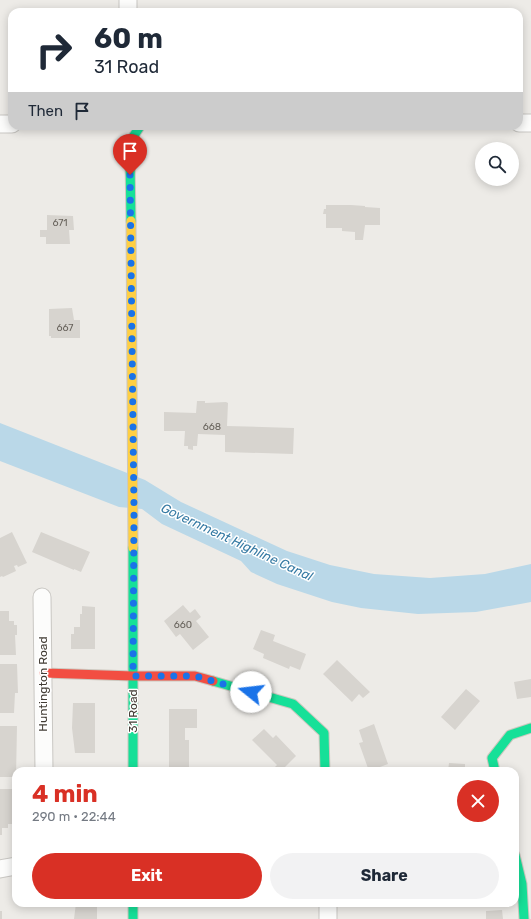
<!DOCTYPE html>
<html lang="en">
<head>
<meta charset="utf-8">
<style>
  body { margin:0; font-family:Rubik,sans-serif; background:#f2f2f3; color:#1f2937; height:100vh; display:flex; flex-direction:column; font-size:15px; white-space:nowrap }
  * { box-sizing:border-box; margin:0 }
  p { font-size:13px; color:#747a83 }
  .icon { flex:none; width:22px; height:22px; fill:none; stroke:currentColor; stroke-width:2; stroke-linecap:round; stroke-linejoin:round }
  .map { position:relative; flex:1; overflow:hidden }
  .details { position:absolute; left:12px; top:767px; width:507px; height:140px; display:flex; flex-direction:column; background:#fff; border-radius:12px; box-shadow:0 2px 10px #0003 }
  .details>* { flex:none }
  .top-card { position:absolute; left:8px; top:8px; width:515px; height:122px; border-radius:12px; box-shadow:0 2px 10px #0003; background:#fff; color:#1f2937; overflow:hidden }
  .buttons { position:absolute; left:475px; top:142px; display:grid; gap:8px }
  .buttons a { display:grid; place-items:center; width:44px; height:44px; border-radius:50%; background:#fff; box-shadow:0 2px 10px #0003; font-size:20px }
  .pin { position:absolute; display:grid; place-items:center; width:34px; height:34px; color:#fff; margin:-41px -17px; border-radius:50% 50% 50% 0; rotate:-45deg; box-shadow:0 0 4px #0007 }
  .pin .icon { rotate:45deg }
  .me { position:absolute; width:44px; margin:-22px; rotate:286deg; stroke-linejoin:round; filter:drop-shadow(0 0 3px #0008) }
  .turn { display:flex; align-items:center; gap:14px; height:84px; padding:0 20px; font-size:18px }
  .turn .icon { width:52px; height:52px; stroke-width:2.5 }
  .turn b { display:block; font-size:28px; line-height:34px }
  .then { display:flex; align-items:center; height:38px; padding:0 20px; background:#0003; gap:8px; font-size:15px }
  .round { display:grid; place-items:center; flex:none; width:42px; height:42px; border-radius:21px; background:#f2f2f3 }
  .headline { display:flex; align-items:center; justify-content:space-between; height:68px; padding:0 20px }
  h1 { font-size:24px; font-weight:700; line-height:30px; color:#d93025 }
  .cta { display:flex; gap:8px; margin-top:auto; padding:8px 20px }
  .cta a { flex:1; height:46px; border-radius:24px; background:#d93025; color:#fff; font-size:16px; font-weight:700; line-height:46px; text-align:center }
  .cta a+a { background:#f2f2f3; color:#1f2937 }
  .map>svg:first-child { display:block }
</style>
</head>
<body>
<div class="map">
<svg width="531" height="919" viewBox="0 0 531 919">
  <rect width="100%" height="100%" fill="#edebe7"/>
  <path fill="#bad8e8" d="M0 423 145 480 181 502 287 551 330 565 374 574 430 578 485 574 531 564V602L476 612 418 614 361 608 332 602 277 584 251 572 241 561 162 524 142 509 119 507 0 461Z"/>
  <path fill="#d7d4cf" d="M326 205H351L365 206V207L380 208V225H365L363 240H355V232L342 231V228H326V214H323L324 209H326Z
    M47 215 73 216 74 230H69L70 244H46V237H40V230H47Z
    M72 308 74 320H80V338H51V336H49V309Z
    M197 401H205V403L226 402 228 403 227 426 294 428 293 454 225 452V435L198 434 197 446H193V450L188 449V446H184L185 431H164V412L196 413Z
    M12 532 27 563 18 567 17 565 14 566 16 571 3 577 2 576 0 577V538Z
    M41 532 90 552 81 572 74 569V570L32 552Z
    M183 605 190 613 195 609 201 617 196 621 209 637 193 650 180 634 176 637 164 621Z
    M82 606 95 607V649H71V634H74V627H80V614H82Z
    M0 611H9V621H14V625H17V635H15L16 655H0Z
    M261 630 275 635 273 641 306 654 300 670 290 666 289 669 263 658 264 654 253 649Z
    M337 660 370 692 363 698 359 694 352 702 323 674Z
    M0 664H17L18 693H15L14 713H0Z
    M531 679V697L517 699 514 682Z
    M466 689 480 701 455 730 441 717Z
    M73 703H95V753H75L72 728Z
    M169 709H197V728H185V740H189V768H169Z
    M374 724 388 764 369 771 359 743 363 742 359 730Z
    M0 726H17L16 777H0Z
    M264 729 273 738 276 735 296 756 282 770 281 769 279 771H275L273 769 277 765 252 740Z
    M449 763 465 764V771H448Z
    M0 789H16V810H14V817H12V824H8V828H2V835H0Z
    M76 903H97V919H74Z
    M502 910 503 919H486V911Z
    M0 911H2V919H0Z"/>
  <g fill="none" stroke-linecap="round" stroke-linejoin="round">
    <defs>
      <path id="street" d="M128 0V12
        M519 123H531
        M0 124H12
        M42 597 44 771
        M0 869 16 866
        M328 903V919"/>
      <path id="fast" d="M131 221 130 160 133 137 139 128
        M133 548V771
        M213 681 293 704 324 733 325 771
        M495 771 492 758 510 735 531 728
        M515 855 522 884 524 919
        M133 903V919"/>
      <path id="slow" d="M131 221 133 548"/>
      <path id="jam" d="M44 673 133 676H195L213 681"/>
    </defs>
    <use href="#street" stroke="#c9c7c3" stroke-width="19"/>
    <use href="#fast" stroke="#ccc7be" stroke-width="11"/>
    <use href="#slow" stroke="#ccc7be" stroke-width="11"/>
    <use href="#jam" stroke="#ccc7be" stroke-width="11"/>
    <use href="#street" stroke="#fcfcfb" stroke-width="17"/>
    <use href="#fast" stroke="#16e098" stroke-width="9"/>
    <use href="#slow" stroke="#ffcf43" stroke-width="9"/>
    <use href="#jam" stroke="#f24e42" stroke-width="9"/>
  </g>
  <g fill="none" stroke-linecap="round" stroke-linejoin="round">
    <path stroke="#1a73e8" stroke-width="7" stroke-dasharray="0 12.6" d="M130 175 134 510 133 676H195L251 692"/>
  </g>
  <g text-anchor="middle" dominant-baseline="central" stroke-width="3" stroke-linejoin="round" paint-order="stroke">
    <g font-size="10" fill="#68635c">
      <text x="60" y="223">671</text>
      <text x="65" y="328">667</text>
      <text x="212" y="427">668</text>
      <text x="183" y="625">660</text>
    </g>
    <g font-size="12" fill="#423c34" stroke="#fff">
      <text transform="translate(43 684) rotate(-90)">Huntington Road</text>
      <text transform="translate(133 711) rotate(-90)">31 Road</text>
    </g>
    <g font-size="13" font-style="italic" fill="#377ba4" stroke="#fff">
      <text transform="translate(237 542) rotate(25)">Government Highline Canal</text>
    </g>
  </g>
</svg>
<div class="buttons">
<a><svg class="icon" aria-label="search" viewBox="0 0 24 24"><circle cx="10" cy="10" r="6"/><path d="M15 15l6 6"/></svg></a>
</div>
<div class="pin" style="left:130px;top:175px;background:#d93025"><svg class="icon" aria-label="arrive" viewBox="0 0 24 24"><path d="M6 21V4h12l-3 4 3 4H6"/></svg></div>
<svg class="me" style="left:251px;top:692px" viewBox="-20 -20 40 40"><circle r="19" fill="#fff"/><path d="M0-13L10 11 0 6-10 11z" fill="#1a73e8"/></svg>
<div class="top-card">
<div class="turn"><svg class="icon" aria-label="right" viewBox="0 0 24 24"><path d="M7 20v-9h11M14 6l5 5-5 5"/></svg><div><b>60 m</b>31 Road</div></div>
<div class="then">Then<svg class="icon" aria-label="arrive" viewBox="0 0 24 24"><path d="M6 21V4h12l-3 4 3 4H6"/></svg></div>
</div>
<section class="details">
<div class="headline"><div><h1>4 min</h1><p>290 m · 22:44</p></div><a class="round" style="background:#d93025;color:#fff"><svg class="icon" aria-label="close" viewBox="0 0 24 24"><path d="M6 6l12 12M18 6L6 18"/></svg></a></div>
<div class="cta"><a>Exit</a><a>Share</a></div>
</section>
</div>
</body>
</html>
